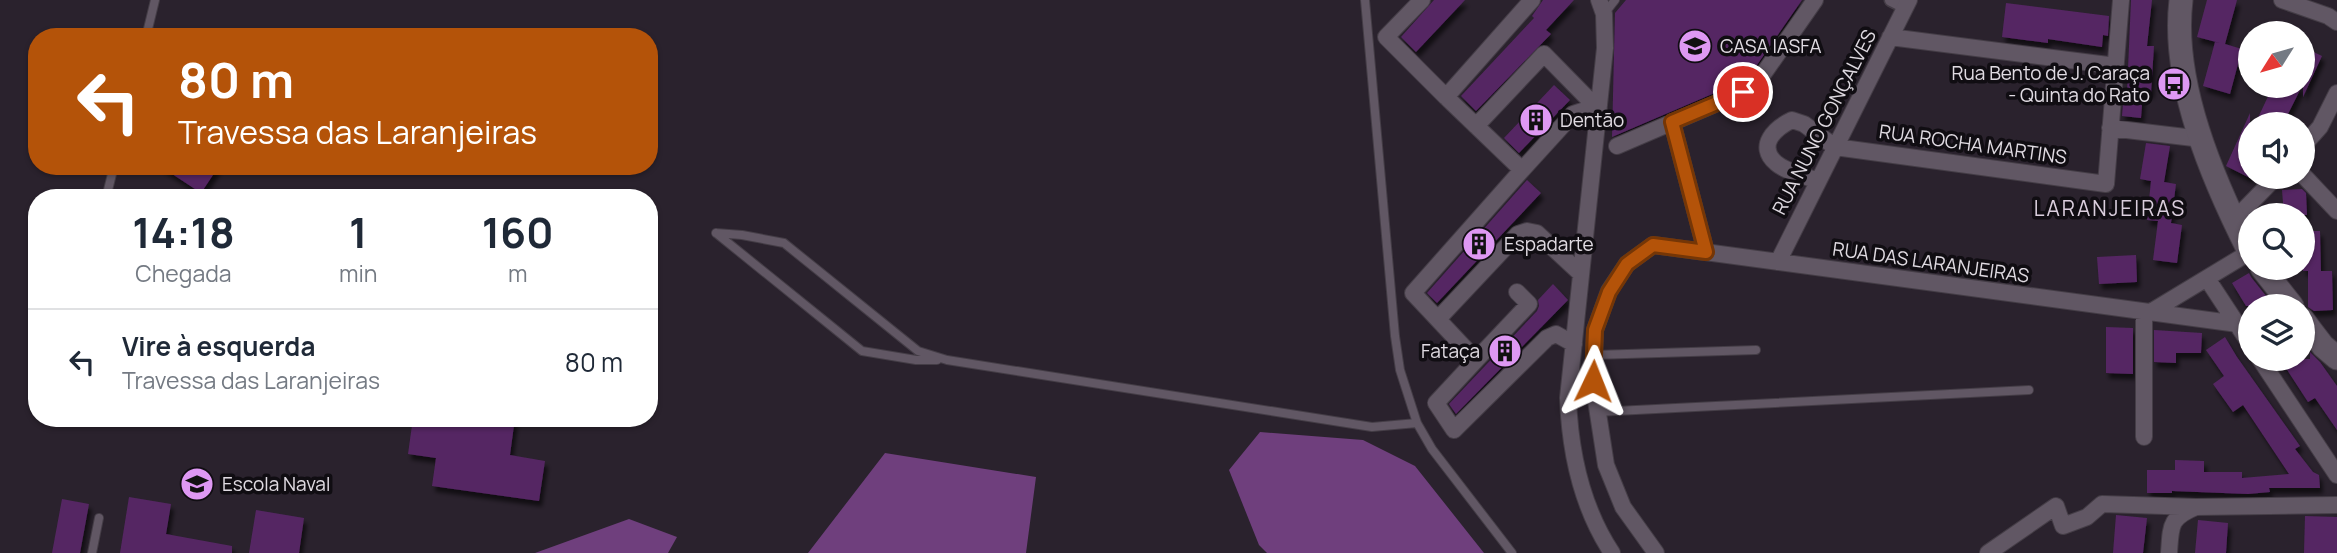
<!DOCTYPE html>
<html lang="pt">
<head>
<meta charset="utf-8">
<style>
  body { margin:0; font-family:Manrope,sans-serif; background:#f2f2f3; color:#1f2937; height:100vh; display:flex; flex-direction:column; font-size:26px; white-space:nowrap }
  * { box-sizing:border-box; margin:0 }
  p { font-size:23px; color:#747a83 }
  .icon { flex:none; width:38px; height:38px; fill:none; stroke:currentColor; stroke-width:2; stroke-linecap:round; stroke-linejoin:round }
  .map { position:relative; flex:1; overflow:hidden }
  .details { position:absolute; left:28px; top:189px; width:630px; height:238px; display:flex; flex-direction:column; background:#fff; border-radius:28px; box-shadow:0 2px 5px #0004 }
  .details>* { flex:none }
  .top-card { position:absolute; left:28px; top:28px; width:630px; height:147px; border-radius:28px; box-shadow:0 2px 5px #0004; background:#b45309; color:#fff; overflow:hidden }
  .needle { width:46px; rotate:233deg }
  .controls { position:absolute; left:2238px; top:21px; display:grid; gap:14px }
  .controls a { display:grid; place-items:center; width:77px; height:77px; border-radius:50%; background:#fff; box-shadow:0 2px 5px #0004; font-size:35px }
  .pin { position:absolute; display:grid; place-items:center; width:60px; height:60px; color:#fff; margin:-30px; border:4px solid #fff; border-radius:50%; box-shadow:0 2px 7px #0007 }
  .me { position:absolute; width:77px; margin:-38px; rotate:2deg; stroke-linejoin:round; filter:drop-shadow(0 0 5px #0008) }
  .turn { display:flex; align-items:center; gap:24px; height:147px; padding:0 35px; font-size:32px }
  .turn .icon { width:91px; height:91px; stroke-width:2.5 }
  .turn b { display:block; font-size:49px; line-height:60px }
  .eta { display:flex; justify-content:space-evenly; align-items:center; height:119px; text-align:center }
  .eta b { font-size:42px; font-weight:700; line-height:49px }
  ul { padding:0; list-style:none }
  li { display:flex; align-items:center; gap:21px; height:105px; padding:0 35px; border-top:2px solid #e0e1e3 }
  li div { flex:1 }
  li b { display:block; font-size:26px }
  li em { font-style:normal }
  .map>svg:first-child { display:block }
</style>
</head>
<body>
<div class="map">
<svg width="2337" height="553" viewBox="0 0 2337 553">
  <defs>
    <filter id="shadow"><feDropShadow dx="3" dy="5.5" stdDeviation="2" flood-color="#0009"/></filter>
  </defs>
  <rect width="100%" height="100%" fill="#2a222d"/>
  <path fill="#6f3f7d" d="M1260 432 1363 440 1415 466 1484 553H1267L1259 545 1229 470Z
    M885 453 1036 477 1026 553H808Z
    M629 519 677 537 668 553H535Z"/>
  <path fill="#552663" filter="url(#shadow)" d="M1434 0H1465L1416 52 1401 37Z
    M1543 0H1574L1546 30 1551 34 1476 111 1461 96 1534 18 1532 16Z
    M1626 0H1802L1750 75 1738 83 1612 137 1615 13Z
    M2131 0H2152L2147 46H2154L2151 93H2143L2141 118 2122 116 2124 91 2127 92Z
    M2207 0H2237L2225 44 2242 49 2230 94 2203 86 2215 42 2220 43 2197 37Z
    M2006 3 2109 16 2108 36 2103 35 2102 47 2048 39V43L2002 37Z
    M2303 47 2322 56 2303 97Z
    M1554 85 1570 100 1519 153 1504 138Z
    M2273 86H2302L2283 124H2255Z
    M2250 113V178L2226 166Z
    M2146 143 2170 146 2164 182 2176 184 2171 223 2182 225 2177 263 2153 260 2158 221 2147 220 2151 181 2140 179Z
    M160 166H219L201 193Z
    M1527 180 1541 193 1437 303 1427 293Z
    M2302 189 2306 193 2307 215H2284L2282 190Z
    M2303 231H2320L2321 271H2332L2333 310 2314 311 2308 307V271H2303Z
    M2136 255 2137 282 2099 284 2097 257Z
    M2249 273 2251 277 2274 306H2246L2232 283Z
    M1553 284 1568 300 1456 414 1449 404 1537 311 1539 306 1538 300Z
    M2106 327 2133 328V374L2106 373Z
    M2154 330 2202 333 2201 353H2176V363L2154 362Z
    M2225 337 2237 357 2300 446 2295 449 2313 472 2319 475 2320 488H2269L2270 492 2248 494 2172 491V493H2147V470H2175V460L2204 461V472H2242V478L2289 474 2243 405 2233 412 2213 384 2224 376 2206 350Z
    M2310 352 2320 362 2337 386V430L2315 398 2308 402 2280 359H2310Z
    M413 418H515L510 455 545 461 539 501 432 486 436 458 408 454Z
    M129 497 171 504 166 534 232 546V553H120Z
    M62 499 89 504 80 553H52Z
    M256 510 304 518 299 553H249Z
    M2116 515 2147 518 2143 553H2113Z
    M2305 516 2337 517V553H2304Z
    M2198 520 2228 523 2226 553H2195Z"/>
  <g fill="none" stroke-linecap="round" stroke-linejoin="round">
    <defs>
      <path id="service" d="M1365 0 1395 336 1400 370 1417 423 1432 449 1512 553
        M1604 14 1615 0
        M146 37 155 0
        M106 198 114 166
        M716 233 742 235 784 243 918 351 947 360 1372 427 1417 423
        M716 233 862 351 916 360H937
        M1594 355 1756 350
        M1596 412 2029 390
        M92 553 99 518"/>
      <path id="pedestrian" d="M1891 0 1905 7"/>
      <path id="minor" d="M1422 0 1386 37 1446 97
        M1532 0 1446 97 1522 170 1573 114 1585 110H1599
        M1599 0 1604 14 1605 48 1568 398C1570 453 1581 506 1612 553
        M2282 0 2328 16 2337 22
        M1890 37 2116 66
        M1672 122 1706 252
        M1476 126 1544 54 1599 110
        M2110 128 2202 139
        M1617 146 1743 92 1757 83 1815 0
        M2303 146 2320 127 2337 93
        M2303 175 2337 211
        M1818 181C1806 176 1786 172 1776 163 1756 146 1775 128 1792 120L1804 124 1835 147 2106 184 2121 0
        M2234 220 2276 177
        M1778 262 1909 0
        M2208 280 2250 344
        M1517 292 1529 304 1476 360 1413 293 1522 170
        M2149 313 2250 252
        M1438 319 1518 234 1527 231 1537 233 1581 274
        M2260 359 2337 475
        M1476 360 1436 403 1454 430 1547 338 1556 334 1574 344
        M2144 437V313
        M1656 553 1623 507 1606 465 1593 381 1595 330 1609 291 1627 264 1653 245 2238 324
        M1988 553 2056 506 2063 526 2087 517 2102 504 2196 507
        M2169 553C2171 526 2169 518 2196 507L2337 505"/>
      <path id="secondary" d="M2181 0C2171 83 2213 180 2250 253
        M2262 268 2292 306
        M2303 320 2323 346 2337 358"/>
    </defs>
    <use href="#service" stroke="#443d46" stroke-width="10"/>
    <use href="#pedestrian" stroke="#443d46" stroke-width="15"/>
    <use href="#minor" stroke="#443d46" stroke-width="18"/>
    <use href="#secondary" stroke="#443d46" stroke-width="25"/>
    <use href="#service" stroke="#615764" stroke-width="8"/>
    <use href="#pedestrian" stroke="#615764" stroke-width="12"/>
    <use href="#minor" stroke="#615764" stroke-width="16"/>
    <use href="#secondary" stroke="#615764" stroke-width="23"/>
  </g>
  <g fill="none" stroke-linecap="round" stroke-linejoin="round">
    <defs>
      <path id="route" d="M1593 381 1595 330 1609 292 1627 264 1653 245 1706 252 1672 122 1743 92"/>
    </defs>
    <use href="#route" stroke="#753606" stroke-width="18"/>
    <use href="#route" stroke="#b45309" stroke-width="12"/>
  </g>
  <defs>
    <symbol id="school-disc" viewBox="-11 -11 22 22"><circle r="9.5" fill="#de98f3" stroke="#100d12"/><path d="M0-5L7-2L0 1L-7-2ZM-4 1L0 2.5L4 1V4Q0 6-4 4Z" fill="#111"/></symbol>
    <symbol id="bus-disc" viewBox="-11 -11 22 22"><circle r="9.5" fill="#de98f3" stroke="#100d12"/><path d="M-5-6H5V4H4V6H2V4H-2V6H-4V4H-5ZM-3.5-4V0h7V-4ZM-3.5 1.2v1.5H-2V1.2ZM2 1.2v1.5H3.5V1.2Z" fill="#111"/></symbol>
    <symbol id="building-disc" viewBox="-11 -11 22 22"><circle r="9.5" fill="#de98f3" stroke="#100d12"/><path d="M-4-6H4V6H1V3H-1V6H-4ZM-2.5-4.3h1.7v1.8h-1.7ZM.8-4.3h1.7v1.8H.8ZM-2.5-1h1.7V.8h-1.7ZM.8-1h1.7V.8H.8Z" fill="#111"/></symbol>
    <symbol id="university-disc" viewBox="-11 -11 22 22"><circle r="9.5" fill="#de98f3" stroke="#100d12"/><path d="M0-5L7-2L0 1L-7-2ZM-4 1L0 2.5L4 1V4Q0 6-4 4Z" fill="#111"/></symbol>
  </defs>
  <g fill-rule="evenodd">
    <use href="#school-disc" x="1676" y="27" width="38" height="38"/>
    <use href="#bus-disc" x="2155" y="65" width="38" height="38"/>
    <use href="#building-disc" x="1517" y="101" width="38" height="38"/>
    <use href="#building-disc" x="1460" y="225" width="38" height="38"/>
    <use href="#building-disc" x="1486" y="332" width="38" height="38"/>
    <use href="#university-disc" x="178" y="465" width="38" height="38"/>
  </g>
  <g text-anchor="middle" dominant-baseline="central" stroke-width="7" stroke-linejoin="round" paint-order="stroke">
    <g font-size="19" fill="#e0dbe2" stroke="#100d12" text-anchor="start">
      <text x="1720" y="46">CASA IASFA</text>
      <text x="2150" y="73" text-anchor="end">Rua Bento de J. Caraça<tspan x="2150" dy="22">- Quinta do Rato</tspan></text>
      <text x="1560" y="120">Dentão</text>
      <text x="1504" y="244">Espadarte</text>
      <text x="1480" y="351" text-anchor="end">Fataça</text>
      <text x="222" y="484">Escola Naval</text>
    </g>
    <g font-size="19" fill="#e0dbe2" stroke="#100d12">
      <text transform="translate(1824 122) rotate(-63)">RUA NUNO GONÇALVES</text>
      <text transform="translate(1973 144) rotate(8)">RUA ROCHA MARTINS</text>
      <text transform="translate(1931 262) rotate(8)">RUA DAS LARANJEIRAS</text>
    </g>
    <g font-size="21" letter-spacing="2" fill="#dacedd" stroke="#100d12">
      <text x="2110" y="208">LARANJEIRAS</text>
    </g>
  </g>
</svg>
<div class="controls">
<a><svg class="needle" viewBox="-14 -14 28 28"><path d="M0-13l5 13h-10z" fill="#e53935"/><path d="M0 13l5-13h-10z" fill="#747a83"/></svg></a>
<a><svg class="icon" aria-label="sound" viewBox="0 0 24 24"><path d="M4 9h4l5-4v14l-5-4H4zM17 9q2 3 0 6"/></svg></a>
<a><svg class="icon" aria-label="search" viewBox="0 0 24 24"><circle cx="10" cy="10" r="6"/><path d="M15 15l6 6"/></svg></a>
<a><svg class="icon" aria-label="layers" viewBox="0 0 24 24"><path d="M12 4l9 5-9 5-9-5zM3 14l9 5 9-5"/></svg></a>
</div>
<div class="pin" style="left:1743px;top:92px;background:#d93025"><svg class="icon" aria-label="arrive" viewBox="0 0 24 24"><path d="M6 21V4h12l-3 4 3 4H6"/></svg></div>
<svg class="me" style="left:1593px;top:381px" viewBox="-20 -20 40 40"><path d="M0-17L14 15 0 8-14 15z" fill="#b45309" stroke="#fff" stroke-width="4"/></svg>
<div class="top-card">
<div class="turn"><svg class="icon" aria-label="left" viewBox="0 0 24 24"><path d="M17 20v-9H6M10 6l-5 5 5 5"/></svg><div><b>80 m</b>Travessa das Laranjeiras</div></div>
</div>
<section class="details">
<div class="eta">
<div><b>14:18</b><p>Chegada</p></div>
<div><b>1</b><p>min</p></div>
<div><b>160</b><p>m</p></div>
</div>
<ul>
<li><svg class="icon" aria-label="left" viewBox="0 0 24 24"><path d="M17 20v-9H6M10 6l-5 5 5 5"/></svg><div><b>Vire à esquerda</b><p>Travessa das Laranjeiras</p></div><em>80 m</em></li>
</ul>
</section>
</div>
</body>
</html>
